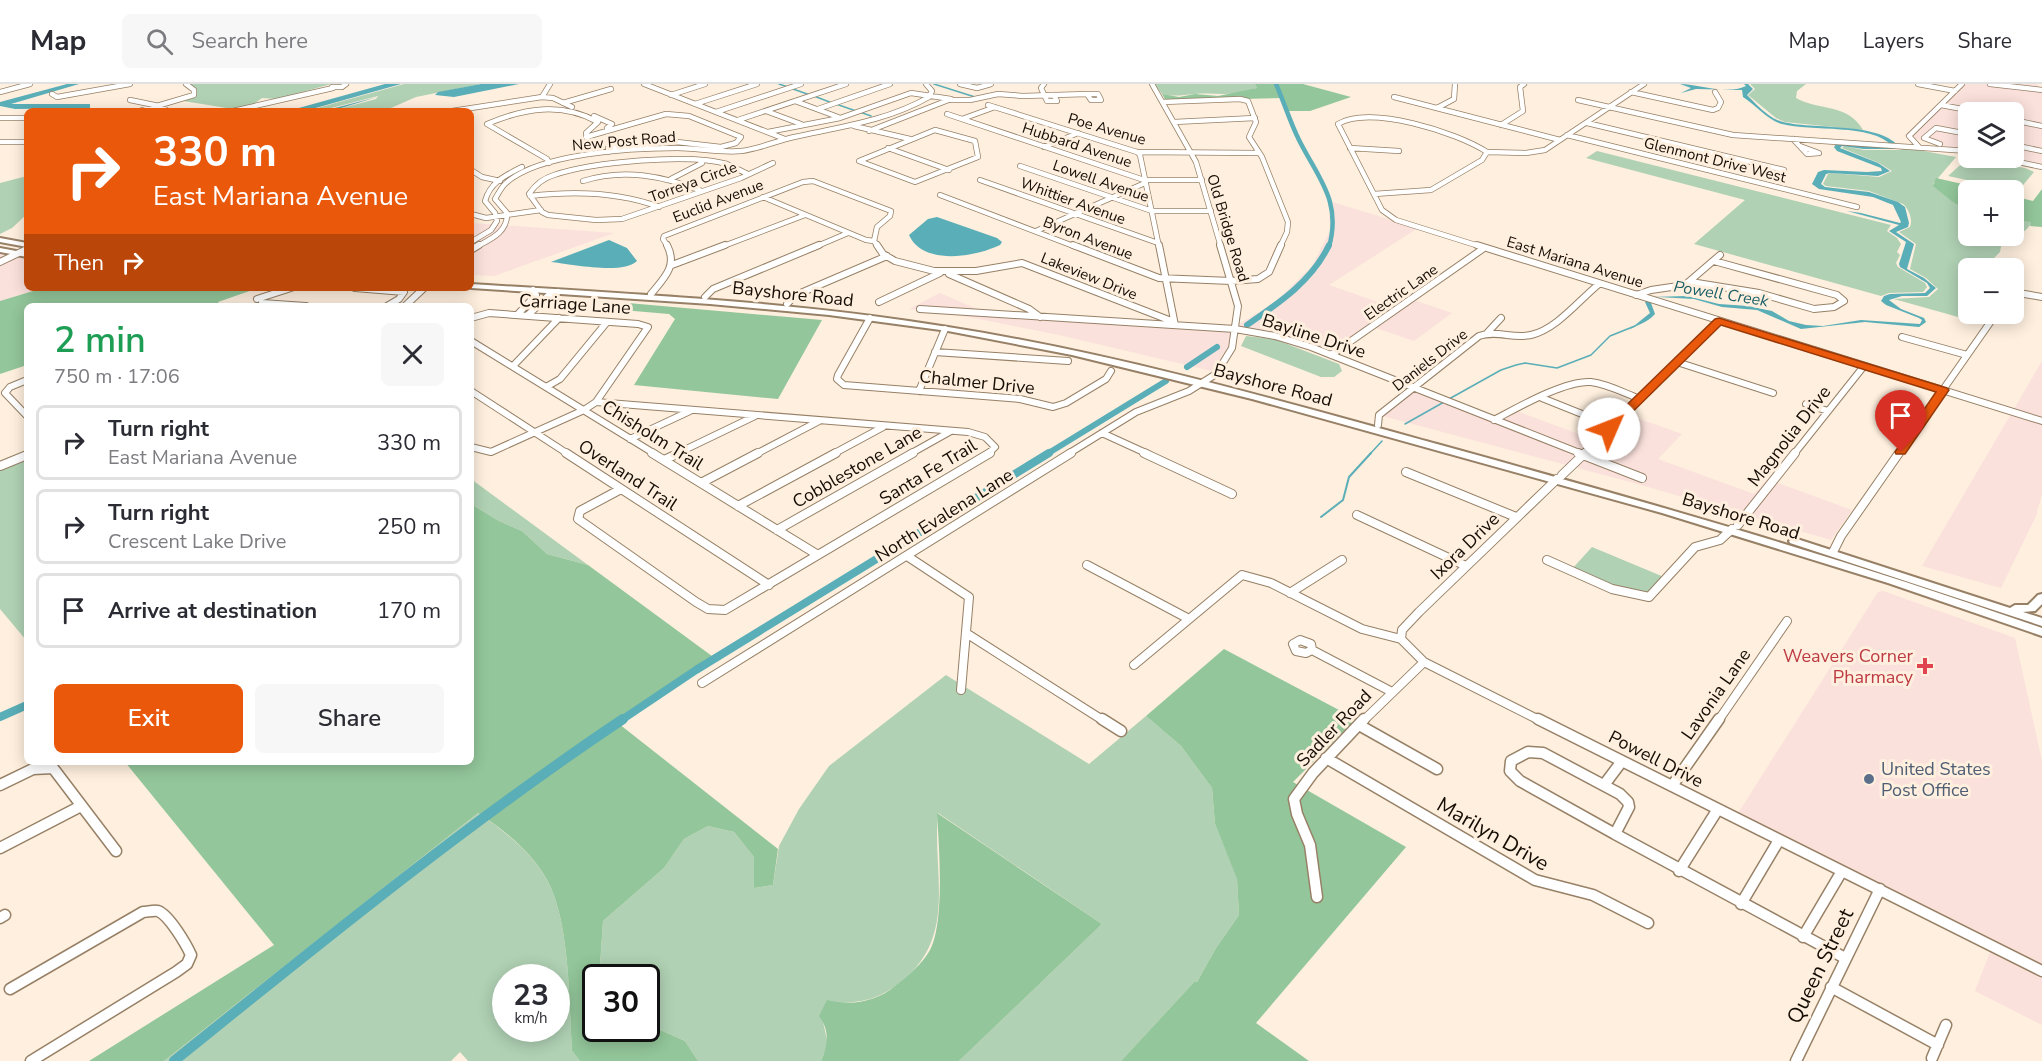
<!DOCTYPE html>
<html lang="en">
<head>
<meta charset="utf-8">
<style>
  body { margin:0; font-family:"Nunito Sans",sans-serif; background:#f7f7f7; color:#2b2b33; height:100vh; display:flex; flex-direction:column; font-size:22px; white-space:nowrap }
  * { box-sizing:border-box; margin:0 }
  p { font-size:20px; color:#7c7c81 }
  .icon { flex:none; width:33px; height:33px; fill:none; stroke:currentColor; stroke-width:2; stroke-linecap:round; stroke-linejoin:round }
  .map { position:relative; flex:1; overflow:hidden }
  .panel { position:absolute; left:24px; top:219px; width:450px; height:462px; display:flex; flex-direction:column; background:#fff; border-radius:9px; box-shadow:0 3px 15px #0003 }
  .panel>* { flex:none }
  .banner { position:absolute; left:24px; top:24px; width:450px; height:183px; border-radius:9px; box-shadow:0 3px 15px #0003; background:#ea580c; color:#fff; overflow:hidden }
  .fabs { position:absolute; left:1958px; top:18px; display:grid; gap:12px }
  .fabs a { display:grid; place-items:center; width:66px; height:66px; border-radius:9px; background:#fff; box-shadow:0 3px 15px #0003; font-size:30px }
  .speed { position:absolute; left:492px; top:880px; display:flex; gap:12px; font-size:30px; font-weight:700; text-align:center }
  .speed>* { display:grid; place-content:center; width:78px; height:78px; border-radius:50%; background:#fff; box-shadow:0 3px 15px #0003; line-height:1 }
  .speed small { font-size:15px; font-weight:400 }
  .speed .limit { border:3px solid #111; border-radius:9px; background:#fff; color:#111 }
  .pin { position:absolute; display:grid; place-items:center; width:51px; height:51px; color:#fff; margin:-62px -26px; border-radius:50% 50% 50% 0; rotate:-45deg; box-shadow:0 0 6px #0007 }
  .pin .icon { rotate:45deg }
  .me { position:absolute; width:66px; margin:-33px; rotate:46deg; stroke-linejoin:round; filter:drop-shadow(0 0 4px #0008) }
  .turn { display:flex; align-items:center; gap:21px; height:126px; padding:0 30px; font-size:27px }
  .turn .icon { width:78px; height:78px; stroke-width:2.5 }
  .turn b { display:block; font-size:42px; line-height:51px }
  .then { display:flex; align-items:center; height:57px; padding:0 30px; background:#0003; gap:12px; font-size:22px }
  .round { display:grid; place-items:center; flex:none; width:63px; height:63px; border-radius:9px; background:#f7f7f7 }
  .headline { display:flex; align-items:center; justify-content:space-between; height:102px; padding:0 30px }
  h1 { font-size:36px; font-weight:600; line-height:45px; color:#1e9e55 }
  .button { display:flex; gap:12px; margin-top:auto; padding:12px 30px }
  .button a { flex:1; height:69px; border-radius:9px; background:#ea580c; color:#fff; font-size:24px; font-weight:600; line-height:69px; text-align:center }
  .button a+a { background:#f7f7f7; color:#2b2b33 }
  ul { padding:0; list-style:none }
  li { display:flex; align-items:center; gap:18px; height:75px; margin:0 12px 9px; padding:0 18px; border:3px solid #e1e1e2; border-radius:9px }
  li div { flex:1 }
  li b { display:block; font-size:22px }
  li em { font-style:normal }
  header { display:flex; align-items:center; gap:36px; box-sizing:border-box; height:84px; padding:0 30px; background:#fff; border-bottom:2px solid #e1e1e2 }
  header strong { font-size:28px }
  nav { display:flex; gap:33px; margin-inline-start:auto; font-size:21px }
  .search { width:420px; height:54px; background:#f7f7f7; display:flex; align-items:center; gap:15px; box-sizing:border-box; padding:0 21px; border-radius:9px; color:#7c7c81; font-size:22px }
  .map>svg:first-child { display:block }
</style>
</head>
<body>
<header>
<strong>Map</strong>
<div class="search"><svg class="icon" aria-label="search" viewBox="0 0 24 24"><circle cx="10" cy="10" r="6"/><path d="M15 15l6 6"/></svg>Search here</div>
<nav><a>Map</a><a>Layers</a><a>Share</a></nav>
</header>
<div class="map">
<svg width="2042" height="977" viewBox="0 0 2042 977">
  <rect width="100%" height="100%" fill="#feefde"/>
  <path fill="#fbe1dc" d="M1958 0H2036L2042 5V83L1999 74H2013V28H1968V67L1904 52Z
    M1329 117 1418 144 1329 201 1395 224 1408 214 1452 229 1414 257 1370 242 1328 270 1293 257 1231 245 1228 263 1212 287 1059 251 974 234 909 225 940 209 984 228 1231 245 1277 217 1312 182 1330 147Z
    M471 139 614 149 494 192 471 191Z
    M0 170 27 175V204H43L0 217Z
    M2042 277V410L2036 432 2001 504 1922 482Z
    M1410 303 1492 335 1511 325 1592 355 1620 328 1682 350 1658 375 1754 410 1767 395 1852 426 1831 456 1634 399 1375 330Z
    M1883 507 2015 554 2042 677V941L1975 907 1992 863 1737 731 1878 508Z"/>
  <path fill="#b0d1b4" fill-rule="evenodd" d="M185 0H331L278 15 262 14 251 22 233 25 177 16 189 13 194 8Z
    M404 0H481L416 13 384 27H331L376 15 378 12 331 24 314 25Z
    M1154 0H1255L1258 3C1237 14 1216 8 1195 10 1182 11 1174 13 1162 10Z
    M1750 0H1806L1797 7 1796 14C1819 27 1848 19 1863 46L1785 38 1776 34 1748 11 1755 5Z
    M1844 62 1864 66H1899L1903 65 1902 63 1956 73 1933 100 1954 119 1968 127V152H2013V137L2032 138C2025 150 2014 154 2002 158L2000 168 1992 176 1995 179 2016 185 2013 190V184H1968V230H1990L1983 240 1894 215 1929 213 1938 205 1926 194 1910 185 1916 160 1899 148 1910 143C1913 136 1909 125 1903 120L1869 107 1826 102 1823 100 1828 90 1831 89 1879 93 1892 87 1879 79 1842 64Z
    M1597 67 1891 141 1887 147 1897 154 1901 160 1897 168 1900 171 1896 179 1898 183 1925 199 1927 203 1923 208 1889 209 1881 212 1694 160 1745 116 1586 74Z
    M1968 74 2025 84 2034 88 2018 107 1948 92Z
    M27 92V130L12 144 0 150V99Z
    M1246 252 1274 255 1339 280 1342 287 1334 293H1321L1241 262Z
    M27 373V556H26L0 525V384Z
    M471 395 588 481 547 470 522 447 499 437 471 420Z
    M1592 463 1664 493 1648 510 1626 508 1572 485Z
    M946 591 1089 680 1146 632 1181 662 1212 704 1215 740 1237 794 1239 831 1216 864 1197 898 1195 897 1121 977H959L1102 840 938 729C932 789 958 852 902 897 880 914 867 918 839 919L823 938 828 960 821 977H698L685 957 647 940 646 894H605L600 882 603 837 664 784 684 755 708 742 734 748 754 773V804L773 801 779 762 799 725 829 682Z
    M478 729C506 748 537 772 551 804 570 848 569 918 572 967L580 977H468L460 968 451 977H164ZM506 894H556V945H506Z"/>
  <path fill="#93c69a" d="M1255 0H1303L1351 13 1310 27H1289L1282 14 1166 17 1162 10 1179 13 1195 10 1218 12 1257 4Z
    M1936 94 1989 106H1968V127L1954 119 1933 102Z
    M2042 105V143L2030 142 2031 138 2013 137V112L2033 117Z
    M43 204H258L218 218 221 222H27V281L0 290V217Z
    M628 219 822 236 778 315 634 301 675 235 669 230 622 226Z
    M471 420 499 437 522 447 547 470 588 481 716 575 614 636 778 765 773 801 754 804V773L734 748 708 742 684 755 664 784 603 837 600 882 605 894H596V945H646L647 940 685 957 698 977H580L572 967C569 918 570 848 551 804 537 772 506 747 478 729L164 977H89L274 861 125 678H471Z
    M1224 565 1356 635 1293 698 1406 763 1256 939 1309 977H1121L1195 897 1197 898 1216 864 1239 831 1237 795 1215 740 1212 704 1181 662 1146 632Z
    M937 729 1102 840 959 977H821C828 961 830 947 819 932L827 916C851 922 876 918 895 902 908 892 922 880 930 866 945 838 939 762 937 729Z"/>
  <path fill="#5aaeb7" d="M385 0H401L312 25H331L377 13 338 25 288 27Z
    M481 0H519L454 13 435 11 438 8Z
    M1680 0C1701 0 1726 12 1746 2L1744 0H1748L1753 5 1747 11C1755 19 1769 34 1780 37 1812 47 1881 36 1901 65H1864L1842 62 1840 64 1878 79 1890 87 1878 92 1830 89 1826 90 1821 100 1825 103 1869 108 1898 118 1905 123 1909 139 1908 143 1896 148 1914 160 1907 185 1924 194 1936 204 1927 212H1902L1889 216 1901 225 1924 234 1926 238 1919 243 1865 238 1801 245 1757 226 1722 223 1694 215 1658 213 1651 219 1655 230C1647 239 1638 240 1629 246L1650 229 1645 218 1650 213 1687 212 1719 220 1748 222 1772 227 1789 237 1806 241 1823 242 1861 236 1920 240 1922 236 1919 234 1886 221 1881 217 1884 212 1890 210 1925 209 1930 204 1927 199 1900 183 1899 180 1906 158 1889 147 1899 141 1847 127 1861 129 1900 139 1901 138 1893 121 1873 113 1819 105 1812 100 1818 88 1824 86 1867 88 1882 87 1881 84 1837 67 1834 63 1836 60 1892 62C1872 39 1811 48 1782 40 1767 36 1756 21 1743 13L1742 6 1696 5 1681 9 1691 4Z
    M937 133 997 154 1002 158 1000 161C975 173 923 182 909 151L928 135Z
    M609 156 627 164 637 177C623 191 570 180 551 178Z"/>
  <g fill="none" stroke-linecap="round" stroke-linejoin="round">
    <path stroke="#5aaeb7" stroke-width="1.5" d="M779 0 788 3
      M934 0 975 13
      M793 5 810 11
      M814 12 832 19
      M836 20 856 27
      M860 28 871 32
      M1449 315 1501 286 1516 281 1525 279 1557 284 1591 271 1610 252 1635 242
      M1405 340 1444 318
      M1370 370 1382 357"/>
    <path stroke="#5aaeb7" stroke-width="2" d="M1321 433 1343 416 1349 393 1371 369"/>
    <path stroke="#5aaeb7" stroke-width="4.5" d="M1276 0C1284 18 1290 38 1299 56 1318 94 1342 117 1329 163"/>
    <path stroke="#5aaeb7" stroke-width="6" d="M1247 241C1279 219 1312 197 1329 161
      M1187 283 1217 263
      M1047 370 1166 297"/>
    <path stroke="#5aaeb7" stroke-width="8" d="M0 633 27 621
      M620 637 696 586 1049 369"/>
    <path stroke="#5aaeb7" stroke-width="10" d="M174 977C322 858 465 741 623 635"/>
    <path fill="#5aaeb7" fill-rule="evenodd" d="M67 0H79L11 20H90V24L15 25 0 22V18Z"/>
    <defs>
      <path id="minor-far3" d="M644 0 785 55
        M960 0 977 4 991 0
        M1044 0 1041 4 1047 17H1057L1054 11
        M1152 0 1196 78 1221 163
        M1918 0 1955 7
        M1990 0 2042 6
        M332 3H342L346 0
        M0 8 30 0
        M1631 8 1713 26 1718 24 1721 18 1715 8
        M52 10 57 13 130 0
        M1087 10H1098L1101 16H1091Z
        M671 11 705 0
        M542 13 550 0
        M1394 13 1560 56
        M130 16 159 22 168 27
        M951 16H970L998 10 1023 12 1087 10
        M1578 16 1733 51 1968 67
        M795 17 838 33
        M1163 18 1240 15 1248 17 1256 38 1249 53 1262 73 1288 138 1287 148 1280 163
        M563 19 611 5
        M695 20 757 0
        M988 21 1137 68 1259 69
        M1941 21 1978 28
        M1437 24 1454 15 1455 0
        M818 25 890 0
        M140 27 194 11V6L186 0
        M233 27 333 4
        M452 27 542 13 553 14 572 23
        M766 27 801 40
        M716 28 801 0
        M947 30 1144 96H1202
        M594 32 612 40 607 44
        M0 34H27
        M962 35 995 23
        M738 36 846 0
        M2013 36 2042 42
        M1174 38 1255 34
        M1587 39 1784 86
        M1501 41 1523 27 1520 3 1524 0
        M854 42 910 55
        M935 46 975 57 978 73 915 98 859 77Z
        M768 48 840 34 911 9 951 15 869 47
        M1567 51 1857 123
        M586 53 666 30 689 32 741 53 736 59 721 63 677 58 611 63 608 64 609 68
        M1793 55 1807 70 1819 69 1800 62
        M0 58H27
        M1940 60 1924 54 1936 44 1968 50
        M2013 61 2042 67
        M1044 63 1078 49
        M1919 63 1909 52 1962 0
        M888 64 949 86
        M1350 64 1399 67
        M1137 68 1140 71 1159 163
        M1487 68 1526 69 1545 66 1644 0
        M1999 74 2042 83
        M549 79 547 75 487 40C525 24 561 18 598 38L586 49 591 70
        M1020 82 1152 127H1211
        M471 86 482 93 500 97
        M748 90C741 87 734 83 727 80 689 69 592 78 554 91 544 94 535 101 529 110L542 128 548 131 596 136 622 135 741 94 773 79
        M671 95 702 79
        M980 96 1158 159
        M583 97C624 84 663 92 702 107
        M1374 110 1431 106 1482 76 1487 68
        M940 111 1076 163
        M530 112C573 107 619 108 659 123
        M763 113 866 156 874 157
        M471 130 486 134 541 126
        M1036 147 1145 99
        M471 158 491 146 497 137 495 129 485 117C490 98 506 91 522 83
        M476 163C491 155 508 148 507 129L495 115C498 110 501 104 505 100 537 69 634 64 677 64 698 64 720 69 741 67 759 65 776 57 794 53 840 43 887 37 929 13L932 7 926 0
        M668 163 663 155 664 152 803 98 813 97 891 127 890 132 877 143 874 157 878 163
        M721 163 805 131
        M815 163 848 149
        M1482 163 1396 136 1382 126 1338 40C1371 21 1456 48 1487 68"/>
      <path id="minor-far2" d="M877 161 883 170 895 177 934 187H976L1022 179 1174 238
        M1073 161 1159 194 1231 197 1258 195 1269 188 1281 161
        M1159 161 1175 241
        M1477 161 2042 337
        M471 166 479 161
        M0 178 27 165
        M672 181 725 161
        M949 190 1029 225 1040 233
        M1691 198 1759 209 1814 225 1834 223 1844 217 1837 211 1714 177
        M355 204 404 208 399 215 387 222
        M2013 208 2042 213
        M651 210C664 194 678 182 667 161
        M1636 211 1651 206 1685 201 1720 171
        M705 213 713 205 819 161
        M257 215 291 204
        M879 218 940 189
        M262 219 306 222
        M787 220 796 211 887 172
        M405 222 424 204
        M920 225 1235 245 1275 252 1311 263 1582 370
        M517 231 536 211 533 206
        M528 231 549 211 558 208
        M471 234 489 229 638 240 648 243 596 318 584 326 491 368 471 363
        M870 234 838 291 837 295 844 301 1020 315 1053 323 1066 319 1106 295 1111 287
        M1488 248 1501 234
        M1902 253 1967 271
        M471 257 655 370
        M935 268 1068 277
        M1331 271 1484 164
        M1677 278 1773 309
        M513 282 559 234
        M27 296 10 303 5 309 27 332
        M546 303 560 295 607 238
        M471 307 568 370
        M919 307 945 245
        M1542 314 1612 342
        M596 318 968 348 985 353 995 363 988 370
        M1806 320 1828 327
        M1494 336C1517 324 1565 296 1591 298 1608 300 1624 309 1640 315
        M1378 341 1379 331 1479 252C1497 246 1513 255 1531 251 1557 245 1579 216 1599 200
        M1102 349 1148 370
        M630 355 690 327
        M676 370 755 332
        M756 370 819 337
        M833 370 883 343
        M910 370 951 347
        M1068 370 1136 328 1189 307 1216 290 1232 264 1238 222 1220 161
        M1583 370 1719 237
        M1794 370 1864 282
        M1898 370 1996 230"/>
      <path id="minor-far1" d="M566 369 769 501
        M652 369 818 471
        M1144 369 1232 410
        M1578 369 1642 394
        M664 376 679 369
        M0 382 27 371
        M1406 388 1516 433
        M1562 391 1585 369
        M701 399 758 369
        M621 405 580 427 578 435 696 518 708 525 725 526 990 369
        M738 422 836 369
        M1357 431 1466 482
        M1738 441 1795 369
        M777 446 913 369
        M1833 468 1841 452 1899 369
        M907 472 969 513 961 606
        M1547 476 1612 505 1649 513 1695 463 1720 456 1732 445
        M1087 481 1189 535
        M1290 509 1342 476
        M966 549 1104 637
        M1401 555 1424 578 1541 637
        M1401 555 1402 546 1419 528 1557 395
        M1300 556 1311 560 1312 566 1306 569 1296 567 1293 560Z
        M1312 566 1392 608
        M1134 581 1242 491 1271 499 1362 545 1401 555
        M702 599 1071 369
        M1363 637 1424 578
        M1718 637 1787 537"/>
      <path id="minor" d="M1102 635 1121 647
        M1538 635 2042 887
        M1359 641 1437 685
        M1528 668 1543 669 1620 710 1628 718 1629 723 1615 750 1520 697 1510 687 1511 677Z
        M1326 674 1535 796 1593 811 1648 839
        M0 701 33 685 53 684 116 767
        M1604 701 1622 677
        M1672 702 1719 635
        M1615 750 1845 874
        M0 764 81 722
        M1679 787 1718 725
        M1317 813 1310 761 1297 730 1294 715 1313 689 1364 635
        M1741 820 1779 756
        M0 834 5 831
        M1803 853 1842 787
        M1831 903 1938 961
        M10 905 143 828C147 828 154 826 158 827 169 831 186 860 191 871L187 880 176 888 31 977
        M1932 974 1946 941
        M1796 977 1880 805"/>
      <path id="major" d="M0 154 27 159V163L0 158Z
        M0 164 27 169V173L0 168Z
        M471 200C630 210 790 217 948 243 1113 269 1275 315 1437 360 1640 416 1843 474 2042 544V552L1888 499 1662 429 1252 315 1072 271 948 247 829 231 710 220 471 204Z
        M1794 454 2010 524 2015 521H2028L2038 511 2042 510V520L2035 527 2023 528 2042 534V542L1790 459 1789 457Z"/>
    </defs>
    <use href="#minor-far3" stroke="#978066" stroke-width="6"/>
    <use href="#minor-far2" stroke="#978066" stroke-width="8"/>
    <use href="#minor-far1" stroke="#978066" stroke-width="10"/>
    <use href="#minor" stroke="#978066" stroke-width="13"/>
    <use href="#major" stroke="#978066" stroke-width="4"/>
    <use href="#minor-far3" stroke="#fff" stroke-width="4.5"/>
    <use href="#minor-far2" stroke="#fff" stroke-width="6"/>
    <use href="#minor-far1" stroke="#fff" stroke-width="8"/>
    <use href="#minor" stroke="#fff" stroke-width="10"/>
    <use href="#major" fill="#fff" fill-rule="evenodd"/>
  </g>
  <path fill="#ea580c" stroke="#983908" stroke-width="1.5" d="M1719 234 1947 304 1949 306 1905 370H1896L1895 368 1936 308 1721 241 1613 347H1605V342L1715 235Z"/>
  <path fill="#e0444e" stroke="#feefde" stroke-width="2" d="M1922 573h6v6h6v6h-6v6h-6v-6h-6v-6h6z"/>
  <circle fill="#5c6f8a" stroke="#feefde" stroke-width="2" cx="1869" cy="695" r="6"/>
  <g text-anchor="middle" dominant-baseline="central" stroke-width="6" stroke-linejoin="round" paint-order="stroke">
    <g font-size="15" fill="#150c04" stroke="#feefde">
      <text transform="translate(1107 45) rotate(16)">Poe Avenue</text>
      <text transform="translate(624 57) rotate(-5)">New Post Road</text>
      <text transform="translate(1077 61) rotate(18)">Hubbard Avenue</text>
      <text transform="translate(1715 76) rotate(14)">Glenmont Drive West</text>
      <text transform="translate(1101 97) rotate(19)">Lowell Avenue</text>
      <text transform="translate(693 98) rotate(-20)">Torreya Circle</text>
      <text transform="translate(718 117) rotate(-21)">Euclid Avenue</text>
      <text transform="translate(1073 117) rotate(20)">Whittier Avenue</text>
      <text transform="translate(1228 144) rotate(73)">Old Bridge Road</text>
      <text transform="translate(1088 154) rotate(21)">Byron Avenue</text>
      <text transform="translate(1575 178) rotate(17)">East Mariana Avenue</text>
      <text transform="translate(1089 192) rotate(22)">Lakeview Drive</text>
      <text transform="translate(1401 208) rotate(-35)">Electric Lane</text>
      <text transform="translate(1430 276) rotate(-38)">Daniels Drive</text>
    </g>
    <g font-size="16" font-style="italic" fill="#1a5f66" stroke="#feefde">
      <text transform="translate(1721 210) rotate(9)">Powell Creek</text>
    </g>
    <g font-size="18" fill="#150c04" stroke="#feefde">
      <text transform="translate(793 210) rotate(6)">Bayshore Road</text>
      <text transform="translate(575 220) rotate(4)">Carriage Lane</text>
      <text transform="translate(1314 252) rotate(18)">Bayline Drive</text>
      <text transform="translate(977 298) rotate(6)">Chalmer Drive</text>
      <text transform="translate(1273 301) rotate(15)">Bayshore Road</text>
      <text transform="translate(653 351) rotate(32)">Chisholm Trail</text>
      <text transform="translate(1789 352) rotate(-52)">Magnolia Drive</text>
      <text transform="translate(857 383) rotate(-30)">Cobblestone Lane</text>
      <text transform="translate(928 388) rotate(-31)">Santa Fe Trail</text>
      <text transform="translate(628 391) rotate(33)">Overland Trail</text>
      <text transform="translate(944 431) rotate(-32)">North Evalena Lane</text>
      <text transform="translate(1741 432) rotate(17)">Bayshore Road</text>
      <text transform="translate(1465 462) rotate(-44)">Ixora Drive</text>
      <text transform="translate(1716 610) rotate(-55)">Lavonia Lane</text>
      <text transform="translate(1334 644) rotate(-46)">Sadler Road</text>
      <text transform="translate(1656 675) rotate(27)">Powell Drive</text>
    </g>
    <g font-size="18" fill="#be3a42" stroke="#feefde" text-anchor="end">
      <text x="1913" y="572">Weavers Corner<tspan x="1913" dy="21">Pharmacy</tspan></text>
    </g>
    <g font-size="18" fill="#4e5e75" stroke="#feefde" text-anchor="start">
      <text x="1881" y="685">United States<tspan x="1881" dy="21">Post Office</tspan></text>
    </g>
    <g font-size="21" fill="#150c04" stroke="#feefde">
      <text transform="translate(1493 750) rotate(30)">Marilyn Drive</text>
      <text transform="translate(1820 882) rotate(-64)">Queen Street</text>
    </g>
  </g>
</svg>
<div class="fabs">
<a><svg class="icon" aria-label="layers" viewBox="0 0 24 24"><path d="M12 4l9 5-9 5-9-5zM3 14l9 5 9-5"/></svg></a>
<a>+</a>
<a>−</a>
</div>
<div class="speed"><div>23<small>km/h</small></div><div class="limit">30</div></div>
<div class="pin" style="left:1901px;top:368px;background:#d93025"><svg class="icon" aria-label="arrive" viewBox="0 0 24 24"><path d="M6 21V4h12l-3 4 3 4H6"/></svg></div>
<svg class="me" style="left:1609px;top:345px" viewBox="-20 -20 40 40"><circle r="19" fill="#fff"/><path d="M0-13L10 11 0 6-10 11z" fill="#ea580c"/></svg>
<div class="banner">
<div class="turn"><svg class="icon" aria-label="right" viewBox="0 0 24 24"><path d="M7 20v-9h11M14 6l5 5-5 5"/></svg><div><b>330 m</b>East Mariana Avenue</div></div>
<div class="then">Then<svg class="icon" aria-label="right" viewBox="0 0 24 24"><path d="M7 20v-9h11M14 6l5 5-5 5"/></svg></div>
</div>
<section class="panel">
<div class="headline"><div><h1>2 min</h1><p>750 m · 17:06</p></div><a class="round"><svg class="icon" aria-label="close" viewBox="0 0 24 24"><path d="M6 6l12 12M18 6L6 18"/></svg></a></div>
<ul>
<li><svg class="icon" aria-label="right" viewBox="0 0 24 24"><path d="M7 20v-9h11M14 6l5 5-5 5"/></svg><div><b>Turn right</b><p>East Mariana Avenue</p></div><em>330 m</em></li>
<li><svg class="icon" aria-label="right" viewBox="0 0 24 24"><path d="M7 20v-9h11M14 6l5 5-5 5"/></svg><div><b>Turn right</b><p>Crescent Lake Drive</p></div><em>250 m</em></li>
<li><svg class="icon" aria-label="arrive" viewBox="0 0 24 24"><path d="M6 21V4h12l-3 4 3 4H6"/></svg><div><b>Arrive at destination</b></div><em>170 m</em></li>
</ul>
<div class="button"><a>Exit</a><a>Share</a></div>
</section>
</div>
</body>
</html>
